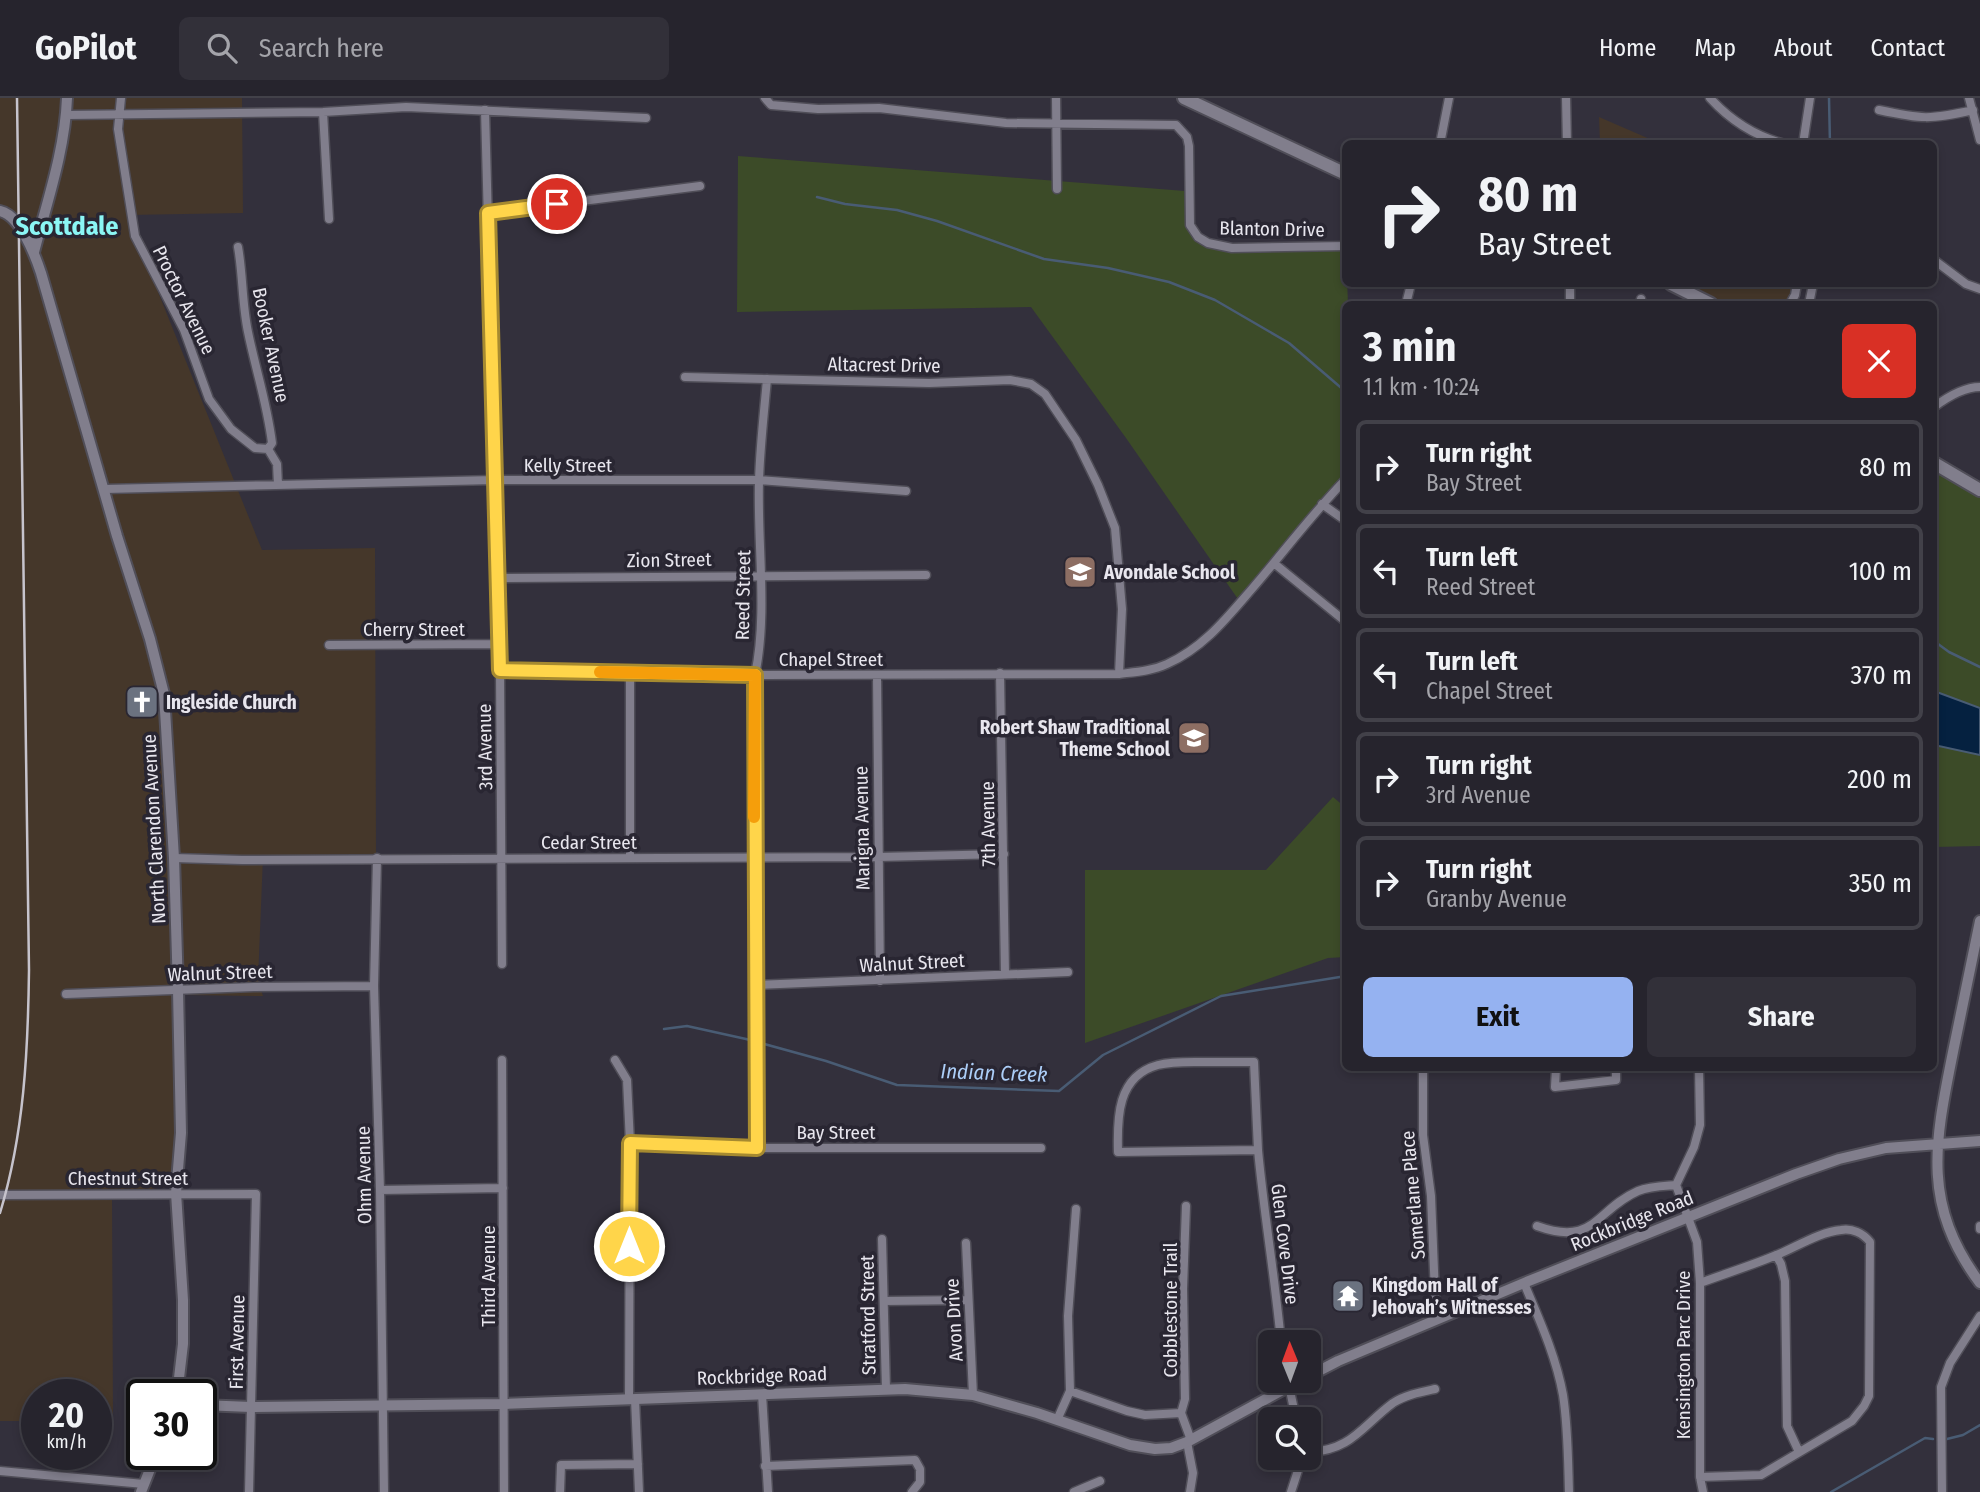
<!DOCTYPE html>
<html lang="en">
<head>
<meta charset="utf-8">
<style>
  body { margin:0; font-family:"Fira Sans Condensed",sans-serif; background:#323039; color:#f1f3f6; height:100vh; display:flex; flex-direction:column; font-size:26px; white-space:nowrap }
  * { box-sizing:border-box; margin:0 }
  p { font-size:23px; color:#a4a4aa }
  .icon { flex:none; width:38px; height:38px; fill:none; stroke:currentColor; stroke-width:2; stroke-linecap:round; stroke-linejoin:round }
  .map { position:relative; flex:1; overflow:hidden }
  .sheet { position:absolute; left:1342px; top:203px; width:595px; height:770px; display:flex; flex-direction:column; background:#26242d; border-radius:10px; box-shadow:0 4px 10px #0003,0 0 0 2px #424149 }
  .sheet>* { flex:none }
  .top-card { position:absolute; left:1342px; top:42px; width:595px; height:147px; border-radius:10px; box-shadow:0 4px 10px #0003,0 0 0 2px #424149; background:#26242d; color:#f1f3f6; overflow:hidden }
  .needle { width:46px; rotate:359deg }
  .fabs { position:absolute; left:1258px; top:1232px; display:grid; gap:14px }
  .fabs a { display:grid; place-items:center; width:63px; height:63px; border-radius:10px; background:#26242d; box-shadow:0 4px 10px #0003,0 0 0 2px #424149; font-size:35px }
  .speed { position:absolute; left:21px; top:1281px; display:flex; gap:14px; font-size:35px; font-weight:700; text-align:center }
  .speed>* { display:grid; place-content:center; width:91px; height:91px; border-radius:50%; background:#26242d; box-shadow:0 4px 10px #0003,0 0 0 2px #424149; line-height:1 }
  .speed small { font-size:18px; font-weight:400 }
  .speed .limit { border:4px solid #111; border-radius:10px; background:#fff; color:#111 }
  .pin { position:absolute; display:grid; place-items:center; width:60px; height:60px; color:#fff; margin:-30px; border:4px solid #fff; border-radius:50%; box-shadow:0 2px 7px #0007 }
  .me { position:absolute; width:77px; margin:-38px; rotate:0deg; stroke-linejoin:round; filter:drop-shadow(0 0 5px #0008) }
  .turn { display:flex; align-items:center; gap:24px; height:147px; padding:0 21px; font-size:32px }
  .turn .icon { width:91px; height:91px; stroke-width:2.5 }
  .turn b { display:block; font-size:49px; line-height:60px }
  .round { display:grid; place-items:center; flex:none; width:74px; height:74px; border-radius:10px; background:#323039 }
  .head { display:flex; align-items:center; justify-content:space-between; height:119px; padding:0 21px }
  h1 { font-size:42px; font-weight:700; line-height:52px }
  .action { display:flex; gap:14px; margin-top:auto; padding:14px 21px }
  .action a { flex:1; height:80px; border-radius:10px; background:#95b2f1; color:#111; font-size:28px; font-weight:700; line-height:80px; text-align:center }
  .action a+a { background:#323039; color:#f1f3f6 }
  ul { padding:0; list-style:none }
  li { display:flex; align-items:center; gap:21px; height:94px; margin:0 14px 10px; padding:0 7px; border:4px solid #424149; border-radius:10px }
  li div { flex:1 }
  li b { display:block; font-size:26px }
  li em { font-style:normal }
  header { display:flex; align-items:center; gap:42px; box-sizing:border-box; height:98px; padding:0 35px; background:#26242d; border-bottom:2px solid #424149 }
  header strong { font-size:33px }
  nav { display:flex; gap:38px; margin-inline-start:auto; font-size:24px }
  .search { width:490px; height:63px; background:#323039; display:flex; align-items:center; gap:18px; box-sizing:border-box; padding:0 24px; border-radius:10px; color:#a4a4aa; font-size:26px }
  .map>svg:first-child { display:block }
</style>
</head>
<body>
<header>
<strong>GoPilot</strong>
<div class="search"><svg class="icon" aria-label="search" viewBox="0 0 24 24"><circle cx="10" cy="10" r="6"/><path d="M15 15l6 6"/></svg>Search here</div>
<nav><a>Home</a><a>Map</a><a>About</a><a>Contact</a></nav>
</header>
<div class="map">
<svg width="1980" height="1394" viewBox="0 0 1980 1394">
  <rect width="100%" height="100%" fill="#33303c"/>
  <path fill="#45372a" d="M0 0H242L243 115 127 117 262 452 375 450 376 756 263 759 258 882 263 898 182 897V1087L112 1096 113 1321H96V1297H37V1323H0Z
    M1599 19 1659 45H1600Z
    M1680 186H1801L1795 206H1719Z"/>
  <path fill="#3c4b28" d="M738 58 1185 93 1194 133 1223 149 1346 151 1348 206H1346V383L1240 504 1126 340 1031 209 737 214Z
    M1934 359 1980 385V748L1934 749Z
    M1333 699 1346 710V859L1328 860 1085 945V772H1266Z"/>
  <path fill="#052140" stroke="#495c74" stroke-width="2" d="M1934 593 1980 610V657L1934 647Z"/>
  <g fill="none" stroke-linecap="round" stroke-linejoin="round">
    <path stroke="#495c74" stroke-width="2.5" d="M1829 0 1830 46
      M817 99 845 106 897 112 937 123 1044 161 1108 170 1169 184 1215 202 1289 245 1346 294
      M1934 543 1949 554 1980 569
      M664 931 687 928 746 941 826 963 897 987 1059 993 1103 957 1221 898 1346 878
      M1947 1341 1963 1337 1980 1327
      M1831 1394 1925 1340 1933 1341"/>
    <defs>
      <path id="minor" d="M121 0 118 31 135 138 184 232 209 301 231 331 255 350 268 351 277 366 278 387
        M765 0 771 7 818 11 879 10 1006 25 1176 27 1187 39 1189 48 1190 127 1198 139 1208 145 1232 150 1346 148
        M1056 0 1057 91
        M1566 0 1567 46
        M1710 0C1731 23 1754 38 1785 46
        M1969 0 1980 42
        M485 12 500 572 502 866
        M1879 12C1921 21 1930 22 1973 12
        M323 14 329 121
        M67 17 323 14 406 9 646 20
        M1440 46 1449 0
        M1803 46 1810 0
        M488 115 700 88
        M238 149C243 177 242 206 248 234 256 273 267 305 272 345L268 351
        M1934 162 1966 186 1980 191
        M1570 186V206
        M1406 206 1411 186
        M1640 206 1641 201
        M1790 206 1795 197 1797 186
        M1809 206 1813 186
        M685 279 929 285 1010 282 1031 286 1045 296 1076 342 1098 387 1115 430 1122 511 1119 576
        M1934 309C1946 300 1964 289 1980 289
        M105 391 494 382H759L906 393
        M1322 406 1346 423
        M1275 466 1346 524
        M497 480 926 477
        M329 547 499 546
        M500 572 755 577 1119 576C1135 574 1152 573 1167 566 1203 550 1226 521 1251 492 1283 455 1312 416 1346 381
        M1000 575 1005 876
        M877 577 880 883
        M174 760 242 762 878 759 1004 756
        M377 760 374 888 380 1092 384 1394
        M630 760V574
        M757 887 1068 874
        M66 896 254 889 374 888
        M502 962 504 1394
        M615 962 627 982 630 1045 629 1301
        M1207 964H1254L1258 1052 1118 1054C1117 1020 1117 978 1158 967 1173 963 1191 964 1207 964Z
        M1423 970V1037L1431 1098 1436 1222
        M1556 970 1555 989 1616 982V970
        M1699 970 1700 1027 1694 1049 1676 1087 1697 1144 1700 1185V1379L1703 1394
        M630 1045 757 1050H1041
        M757 1050 755 577C768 515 757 446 759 383 760 349 764 315 767 281
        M1258 1052C1264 1116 1275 1180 1281 1244
        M380 1092 503 1090
        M0 1097 256 1096 249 1394
        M1186 1108 1183 1191 1185 1301 1181 1315 1191 1342
        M1537 1128C1595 1149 1595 1112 1638 1093 1650 1088 1664 1088 1676 1087
        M1980 1128V1131
        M882 1141 886 1291
        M966 1145 973 1297
        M1776 1157 1781 1166 1785 1183 1787 1328 1799 1354
        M1524 1185C1539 1221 1556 1258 1563 1297 1568 1329 1568 1362 1569 1394
        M884 1203 968 1202
        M1288 1283 1296 1321
        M1070 1293 1127 1313 1145 1317 1181 1315
        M762 1296 768 1394
        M635 1301 639 1394
        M1057 1322 1070 1293 1068 1218 1076 1111
        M1187 1344 1193 1375 1190 1394
        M1309 1354C1351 1353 1363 1327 1393 1305 1405 1297 1421 1294 1435 1291
        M765 1368 915 1362 920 1371V1384L912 1394
        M0 1373 144 1386
        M1700 1379 1761 1377 1852 1323 1864 1308 1869 1298 1870 1144C1863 1135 1852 1130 1841 1132 1820 1134 1798 1148 1779 1156 1753 1167 1727 1175 1700 1185
        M560 1394 561 1367 638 1366
        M1074 1394 1100 1383
        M1291 1394 1302 1360
        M1942 1394 1941 1289 1950 1265 1980 1218"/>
      <path id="tertiary" d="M0 113C20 117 35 157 41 175L117 438 150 541 164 596 174 760 178 892 181 1035 176 1095 183 1202V1246L177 1297
        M34 154C47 104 65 52 67 0
        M1980 823C1971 867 1962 911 1953 954 1935 1044 1921 1106 1980 1185
        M1309 1278 1338 1263 1524 1185 1796 1076 1839 1061 1886 1050 1980 1043
        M201 1307 251 1309 504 1306 905 1291 973 1297 1037 1315 1130 1347 1155 1351 1171 1350 1187 1344 1299 1283
        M141 1394 156 1356"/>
      <path id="secondary" d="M1184 0 1346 76
        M1671 186 1711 206
        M1934 365 1980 392"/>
    </defs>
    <use href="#minor" stroke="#504e58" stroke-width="11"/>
    <use href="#tertiary" stroke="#504e58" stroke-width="14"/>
    <use href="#secondary" stroke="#504e58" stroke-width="16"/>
    <use href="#minor" stroke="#817e8c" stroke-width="8"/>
    <use href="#tertiary" stroke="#817e8c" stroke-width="10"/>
    <use href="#secondary" stroke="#817e8c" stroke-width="12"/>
    <path stroke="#c6c3cc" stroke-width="2.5" d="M0 1115C24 1036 28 954 29 872L17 0"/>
  </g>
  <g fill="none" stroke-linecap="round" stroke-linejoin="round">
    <defs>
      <path id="route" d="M557 106 488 115 500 572 755 577 757 1050 630 1045 629 1148"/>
    </defs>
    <use href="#route" stroke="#a68a30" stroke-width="18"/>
    <use href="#route" stroke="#ffd54a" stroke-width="12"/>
    <path stroke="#f59e0b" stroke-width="12" d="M600 574 755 577 754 719"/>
  </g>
  <defs>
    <symbol id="school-square" viewBox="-11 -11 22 22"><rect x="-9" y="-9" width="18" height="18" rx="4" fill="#8d6e63" stroke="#292632"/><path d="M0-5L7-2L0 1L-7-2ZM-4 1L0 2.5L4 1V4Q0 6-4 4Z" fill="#fff"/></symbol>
    <symbol id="church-square" viewBox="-11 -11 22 22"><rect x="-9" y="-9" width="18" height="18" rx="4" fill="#6b7280" stroke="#292632"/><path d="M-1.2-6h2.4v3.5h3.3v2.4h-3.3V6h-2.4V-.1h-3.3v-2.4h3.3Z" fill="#fff"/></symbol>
    <symbol id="temple-square" viewBox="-11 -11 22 22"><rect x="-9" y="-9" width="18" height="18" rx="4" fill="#6b7280" stroke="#292632"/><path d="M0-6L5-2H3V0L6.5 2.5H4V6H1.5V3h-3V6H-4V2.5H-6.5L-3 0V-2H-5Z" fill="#fff"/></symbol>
  </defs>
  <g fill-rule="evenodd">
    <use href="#school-square" x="1061" y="455" width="38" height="38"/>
    <use href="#church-square" x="123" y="585" width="38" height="38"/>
    <use href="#school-square" x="1175" y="621" width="38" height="38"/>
    <use href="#temple-square" x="1329" y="1179" width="38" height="38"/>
  </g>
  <g text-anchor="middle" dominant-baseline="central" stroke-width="7" stroke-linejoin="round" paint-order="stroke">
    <g font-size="19" fill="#e8e6ee" stroke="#292632">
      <text transform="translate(1272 131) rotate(1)">Blanton Drive</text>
      <text transform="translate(184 202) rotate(64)">Proctor Avenue</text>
      <text transform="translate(271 247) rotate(78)">Booker Avenue</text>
      <text transform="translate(884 267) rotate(1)">Altacrest Drive</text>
      <text x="568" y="367">Kelly Street</text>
      <text transform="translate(669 462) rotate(-1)">Zion Street</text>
      <text transform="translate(743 497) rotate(-89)">Reed Street</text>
      <text x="414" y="531">Cherry Street</text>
      <text x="831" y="561">Chapel Street</text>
      <text transform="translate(485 649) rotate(-91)">3rd Avenue</text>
      <text transform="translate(988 726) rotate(-91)">7th Avenue</text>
      <text transform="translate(862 730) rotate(-91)">Marigna Avenue</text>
      <text transform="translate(154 731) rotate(-93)">North Clarendon Avenue</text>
      <text x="589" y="744">Cedar Street</text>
      <text transform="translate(912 865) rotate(-3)">Walnut Street</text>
      <text transform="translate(220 875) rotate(-2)">Walnut Street</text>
      <text x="836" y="1034">Bay Street</text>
      <text transform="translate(364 1077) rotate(-91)">Ohm Avenue</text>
      <text x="128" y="1080">Chestnut Street</text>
      <text transform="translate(1413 1097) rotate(-95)">Somerlane Place</text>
      <text transform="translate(1632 1123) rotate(-22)">Rockbridge Road</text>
      <text transform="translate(1285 1146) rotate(83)">Glen Cove Drive</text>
      <text transform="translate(488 1178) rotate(-90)">Third Avenue</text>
      <text transform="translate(1170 1212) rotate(-90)">Cobblestone Trail</text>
      <text transform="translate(868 1217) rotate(-91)">Stratford Street</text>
      <text transform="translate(954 1222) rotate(-93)">Avon Drive</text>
      <text transform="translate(237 1244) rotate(-89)">First Avenue</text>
      <text transform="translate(1683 1257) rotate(-90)">Kensington Parc Drive</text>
      <text transform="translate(762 1278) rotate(-2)">Rockbridge Road</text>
    </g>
    <g font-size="19" font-weight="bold" fill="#e8e6ee" stroke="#292632" text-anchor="start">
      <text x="1104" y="474">Avondale School</text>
      <text x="166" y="604">Ingleside Church</text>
      <text x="1170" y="629" text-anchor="end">Robert Shaw Traditional<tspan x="1170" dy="22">Theme School</tspan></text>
      <text x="1372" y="1187">Kingdom Hall of<tspan x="1372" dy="22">Jehovah’s Witnesses</tspan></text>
    </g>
    <g font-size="21" font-style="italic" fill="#accef8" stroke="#292632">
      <text transform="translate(994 975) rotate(2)">Indian Creek</text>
    </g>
    <g font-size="26" font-weight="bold" fill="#8bf6f5" stroke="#292632">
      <text x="67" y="128">Scottdale</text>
    </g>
  </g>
</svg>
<div class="fabs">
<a><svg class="needle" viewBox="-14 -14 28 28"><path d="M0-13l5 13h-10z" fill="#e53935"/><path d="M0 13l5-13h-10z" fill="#a4a4aa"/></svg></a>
<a><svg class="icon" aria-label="search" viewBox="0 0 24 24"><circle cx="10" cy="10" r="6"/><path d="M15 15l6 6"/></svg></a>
</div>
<div class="speed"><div>20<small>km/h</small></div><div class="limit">30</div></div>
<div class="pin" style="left:557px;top:106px;background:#d93025"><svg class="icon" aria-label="arrive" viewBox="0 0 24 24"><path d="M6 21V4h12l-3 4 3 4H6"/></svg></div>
<svg class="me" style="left:629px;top:1148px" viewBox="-20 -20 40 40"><circle r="17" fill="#ffd54a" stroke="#fff" stroke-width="3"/><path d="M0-11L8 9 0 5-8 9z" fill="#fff"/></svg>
<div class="top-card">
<div class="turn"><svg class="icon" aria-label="right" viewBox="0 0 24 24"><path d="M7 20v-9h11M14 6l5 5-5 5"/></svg><div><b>80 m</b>Bay Street</div></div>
</div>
<section class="sheet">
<div class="head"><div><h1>3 min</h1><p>1.1 km · 10:24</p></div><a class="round" style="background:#d93025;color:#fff"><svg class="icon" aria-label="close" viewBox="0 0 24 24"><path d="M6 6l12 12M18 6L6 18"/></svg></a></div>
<ul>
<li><svg class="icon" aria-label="right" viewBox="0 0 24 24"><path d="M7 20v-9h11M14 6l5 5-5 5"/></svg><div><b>Turn right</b><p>Bay Street</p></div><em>80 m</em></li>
<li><svg class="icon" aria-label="left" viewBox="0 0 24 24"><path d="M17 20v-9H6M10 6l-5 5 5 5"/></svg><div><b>Turn left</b><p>Reed Street</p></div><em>100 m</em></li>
<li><svg class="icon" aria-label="left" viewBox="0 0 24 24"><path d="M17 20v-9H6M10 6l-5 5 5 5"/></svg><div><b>Turn left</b><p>Chapel Street</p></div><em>370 m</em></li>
<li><svg class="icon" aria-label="right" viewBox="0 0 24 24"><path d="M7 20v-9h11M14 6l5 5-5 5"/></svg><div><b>Turn right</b><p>3rd Avenue</p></div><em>200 m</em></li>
<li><svg class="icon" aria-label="right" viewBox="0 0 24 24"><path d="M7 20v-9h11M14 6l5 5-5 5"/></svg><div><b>Turn right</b><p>Granby Avenue</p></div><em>350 m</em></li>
</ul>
<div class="action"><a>Exit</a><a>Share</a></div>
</section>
</div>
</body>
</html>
